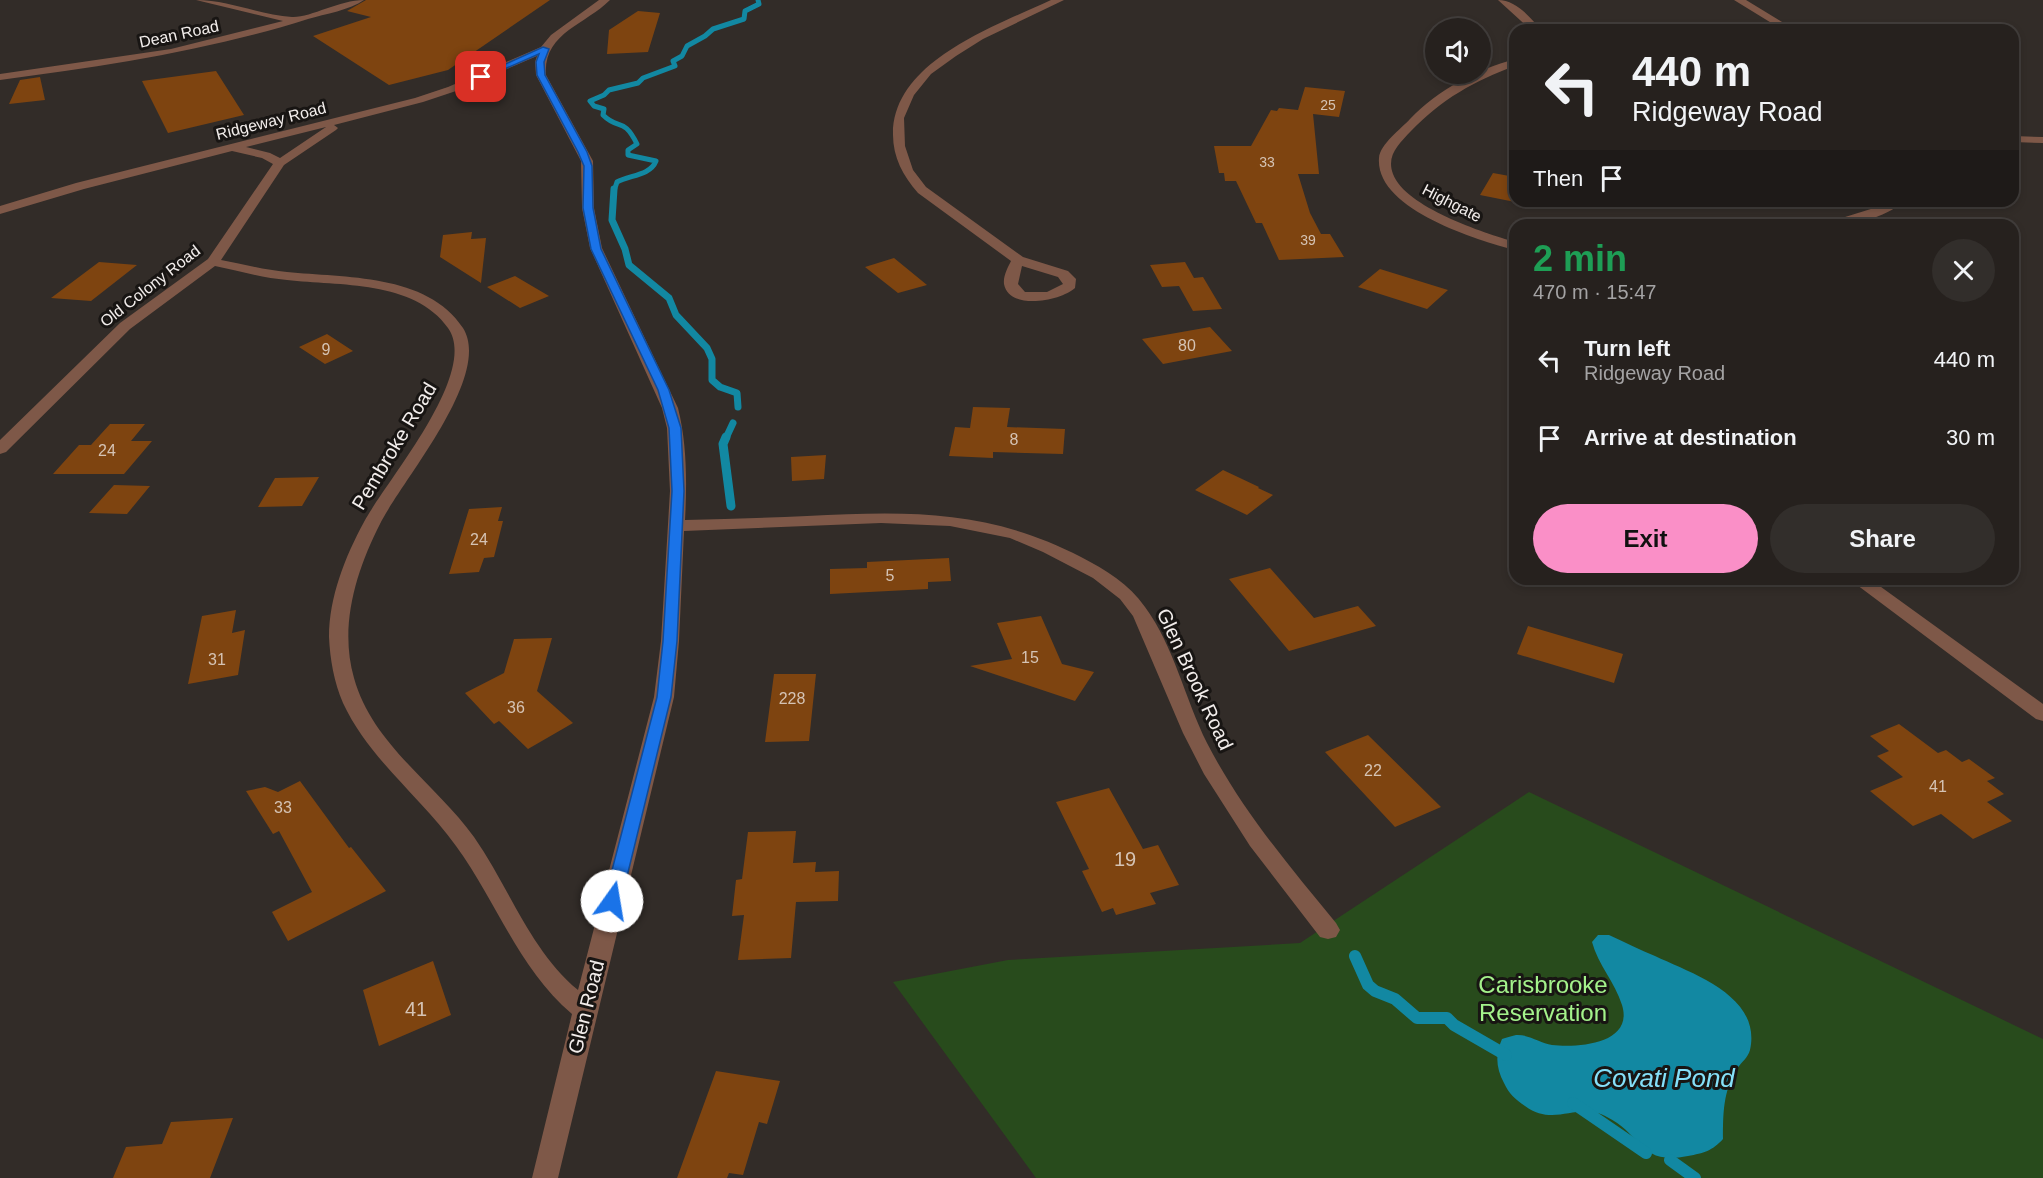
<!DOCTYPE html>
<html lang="en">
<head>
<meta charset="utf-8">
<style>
  body { margin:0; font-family:Arial,sans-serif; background:#322e2b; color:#f1f3f6; height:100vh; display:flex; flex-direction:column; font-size:22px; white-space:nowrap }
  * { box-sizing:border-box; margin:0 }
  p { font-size:20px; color:#a4a3a4 }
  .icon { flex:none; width:33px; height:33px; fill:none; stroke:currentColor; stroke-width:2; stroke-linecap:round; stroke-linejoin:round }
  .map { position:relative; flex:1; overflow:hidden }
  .side { position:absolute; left:1509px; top:219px; width:510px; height:366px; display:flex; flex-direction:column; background:#26211e; border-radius:18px; box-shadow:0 3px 9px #0003,0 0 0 2px #423e3c }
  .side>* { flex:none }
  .guide { position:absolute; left:1509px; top:24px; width:510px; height:183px; border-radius:18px; box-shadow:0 3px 9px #0003,0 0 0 2px #423e3c; background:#26211e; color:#f1f3f6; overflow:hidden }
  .tools { position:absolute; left:1425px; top:18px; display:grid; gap:12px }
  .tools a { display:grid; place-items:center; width:66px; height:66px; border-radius:50%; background:#26211e; box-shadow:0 3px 9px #0003,0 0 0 2px #423e3c; font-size:30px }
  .pin { position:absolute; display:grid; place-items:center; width:51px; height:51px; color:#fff; margin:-26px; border-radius:12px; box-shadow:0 3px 9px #0006 }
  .me { position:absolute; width:66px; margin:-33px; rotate:13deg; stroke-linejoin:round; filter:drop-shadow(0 0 4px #0008) }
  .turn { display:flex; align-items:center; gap:21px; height:126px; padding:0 24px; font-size:27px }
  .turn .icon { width:78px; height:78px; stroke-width:2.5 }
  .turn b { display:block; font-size:42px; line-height:51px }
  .then { display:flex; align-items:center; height:57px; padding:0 24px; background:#0003; gap:12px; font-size:22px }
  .round { display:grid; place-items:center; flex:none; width:63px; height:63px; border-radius:32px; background:#322e2b }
  .summary { display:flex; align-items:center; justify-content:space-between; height:102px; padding:0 24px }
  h1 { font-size:36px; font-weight:700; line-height:45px; color:#1e9e55 }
  .button { display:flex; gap:12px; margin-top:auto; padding:12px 24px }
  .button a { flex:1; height:69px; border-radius:36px; background:#fa8fc7; color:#111; font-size:24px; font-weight:700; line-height:69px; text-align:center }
  .button a+a { background:#322e2b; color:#f1f3f6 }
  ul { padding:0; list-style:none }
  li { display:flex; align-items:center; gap:18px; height:78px; padding:0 24px }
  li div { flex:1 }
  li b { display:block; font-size:22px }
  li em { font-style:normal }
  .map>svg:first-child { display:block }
</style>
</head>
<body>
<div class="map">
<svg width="2043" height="1178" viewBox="0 0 2043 1178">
  <rect width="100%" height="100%" fill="#322c28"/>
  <path fill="#284b1c" d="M1529 792 2043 1039V1178H1036L893 982 1008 960 1300 943Z"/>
  <path fill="#1288a2" d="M1598 935H1609C1625 942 1640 950 1655 956 1693 974 1762 996 1750 1050 1748 1058 1741 1062 1737 1069 1723 1091 1723 1114 1723 1139 1712 1151 1704 1153 1688 1156 1639 1166 1642 1134 1607 1117 1577 1101 1555 1128 1525 1106 1515 1099 1509 1094 1504 1083 1496 1068 1495 1055 1502 1039 1506 1038 1511 1036 1516 1035 1528 1034 1540 1043 1552 1045 1578 1048 1634 1044 1622 1005 1615 982 1598 965 1592 942Z"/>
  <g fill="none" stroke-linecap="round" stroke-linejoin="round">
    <path stroke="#1288a2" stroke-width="5" d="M614 191 617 182C629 175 650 176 656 161L628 155V150L637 144C623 116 619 131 603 115L604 109 594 106 590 101 604 95 609 90 638 83 643 78 675 66 673 61 682 56 687 46 705 36 713 29 744 19 745 11 759 4 758 0"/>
    <path stroke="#1288a2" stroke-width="7" d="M614 189 612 220 625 249 629 265 669 298 676 315 707 348 712 359V380L720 387 737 393 738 407
      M726 438 733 423"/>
    <path stroke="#1288a2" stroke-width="9" d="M726 437 723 444 731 506"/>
    <path stroke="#1288a2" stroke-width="12" d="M1355 956 1368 985 1375 991 1395 999 1417 1018H1447L1454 1025 1506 1055
      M1573 1103 1646 1153
      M1670 1160 1695 1178"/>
  </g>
  <path fill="#7e4410" d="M366 0H550L448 70 389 85 313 36 371 17 347 11Z
    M638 11 660 13 648 52 607 54 609 30Z
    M216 71 244 115 168 133 142 81Z
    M40 77 45 100 9 104 20 80Z
    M1305 87 1345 91 1339 117 1313 114 1319 174H1298L1310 213 1321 234H1330L1344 257 1279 260 1262 223H1256L1236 181H1225L1224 173H1219L1214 146H1251L1271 110 1277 111 1279 108 1298 110Z
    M1493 173 1515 177V202L1480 195Z
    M472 232 471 239 486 238 481 283 440 257 443 235Z
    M894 258 927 285 898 293 865 267Z
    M99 262 137 265 91 301 51 298Z
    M1185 262 1194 278 1203 277 1222 309 1193 311 1179 286 1162 287 1150 265Z
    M1380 269 1448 290 1427 309 1358 287Z
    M515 276 549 296 520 308 487 287Z
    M1210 327 1232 351 1163 364 1142 339Z
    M327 334 353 351 325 364 299 347Z
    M973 407 1010 408 1007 427 1065 429 1063 454 993 452V458L949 456 955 427 970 428Z
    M110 424H145L131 441H152L124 474H53L79 445H91Z
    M826 455 824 479 792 481 791 457Z
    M1223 470 1259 487 1258 488 1273 495 1247 515 1195 490Z
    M319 477 302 506 258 507 275 478Z
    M114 485 150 486 127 514 89 513Z
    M502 507 498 521H503L494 557 484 558 479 572 449 574 469 509Z
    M949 558 951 581 928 582V589L830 594V569L867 568V562Z
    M1270 568 1314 618 1358 606 1376 626 1289 651 1229 579Z
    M236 610 232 633 245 630 238 675 188 684 202 616Z
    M1041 616 1062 664 1094 672 1075 701 970 666 1012 659 997 623Z
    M1528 626 1623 654 1614 683 1517 654Z
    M552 638 537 691 573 723 528 749 499 721 494 724 465 693 504 673 514 639Z
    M774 674H816L809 741 765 742Z
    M1899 724 1938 753 1946 750 1962 762 1969 759 1995 778 1987 781 2004 794 1987 802 2012 821 1973 839 1941 814 1913 826 1870 791 1903 777 1877 756 1889 751 1870 736Z
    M1368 735 1441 807 1395 827 1325 752Z
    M300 781 349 848 351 847 386 891 288 941 272 912 312 892 279 831 273 834 246 791 265 787 278 792Z
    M1109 788 1143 849 1158 845 1179 885 1150 893 1156 904 1116 915 1113 908 1102 912 1082 871 1089 869 1056 802Z
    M796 831 793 863 816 862 815 872 839 871 838 901 796 902 791 958 738 960 744 915 732 916 736 880 742 879 748 832Z
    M433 961 451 1015 379 1046 363 990Z
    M716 1071 780 1081 767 1124 759 1122 743 1175 729 1173 727 1178H677Z
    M233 1118 210 1178H113L126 1147 162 1144 171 1122Z"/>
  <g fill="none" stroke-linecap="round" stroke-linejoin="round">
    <path fill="#7e5848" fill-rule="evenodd" d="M196 0C229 0 260 15 292 17 310 18 339 0 364 0 350 10 325 14 308 19 207 51 105 66 0 80V74L171 49 283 21Z
      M599 0H610C585 25 543 33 546 75L593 161 594 208 602 248 678 408C687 444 687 483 685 520 726 519 767 518 807 516 909 511 988 509 1081 557 1106 570 1129 584 1145 607 1174 646 1185 699 1207 743 1241 809 1289 866 1336 923L1340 930 1336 937 1328 939 1320 937 1250 846 1204 774 1183 733 1133 616 1120 599 1093 578 1043 552 1010 538 950 526 881 523 684 531 679 641 674 697 558 1178H532L572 1014C518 968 497 902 456 846 421 797 369 759 343 703 334 682 330 659 329 637 329 597 345 557 364 522 386 481 480 373 448 328 414 280 339 286 287 280 263 278 239 271 215 266L130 329 6 452 0 454V440L120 323 208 259 273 164 262 158 232 151 84 189 0 214V206L76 183 415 98 448 87 541 47 551 35ZM537 56 535 62 536 75 581 161 582 208 590 248 662 408 667 428 670 491 661 641 654 697 578 990C530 950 509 887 474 837 436 784 372 744 354 678 339 626 356 571 380 524 402 480 493 376 463 328 427 273 344 278 287 272 265 270 243 264 221 260L284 165 336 130 338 128 334 125 423 102 456 91ZM326 127 280 158 270 153 246 147Z
      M1051 0H1064L983 39 956 56 931 74 914 95 904 118 905 146 913 170 926 187 1023 257 1068 271 1076 279 1075 288C1061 301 1009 311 1004 284 1003 276 1008 267 1011 261L918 193C903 176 893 157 893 135 892 61 996 26 1051 0ZM1022 266 1058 277 1063 284 1047 292H1025L1018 284Z
      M1498 0C1516 0 1530 17 1541 30H1531Z
      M1734 0H1746L1795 30H1783Z
      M1515 59V66C1474 81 1442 99 1411 131 1399 144 1386 155 1393 174 1405 207 1484 233 1515 242V250C1477 240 1375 209 1379 158 1380 144 1401 129 1410 119 1439 89 1476 70 1515 59Z
      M2013 136 2043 137V143L2013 142Z
      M1888 201H1903C1886 219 1850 225 1827 225L1829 222 1874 208Z
      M1849 579H1870L2043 704V721L2036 719Z"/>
  </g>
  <path fill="#1a73e8" stroke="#114b97" stroke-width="1.5" d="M543 47 549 49 544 62 545 75 587 152 592 166 593 208 601 249 669 390 681 428 684 491 677 641 671 697 621 901 618 906 612 908 606 906 604 901 657 697 663 641 672 491 669 428 658 390 591 249 583 208 584 166 578 152 537 75 536 62 539 54 484 78 477 77Z"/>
  <g text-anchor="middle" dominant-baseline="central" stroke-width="6" stroke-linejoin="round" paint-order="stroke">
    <g font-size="14" fill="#d5c3b4">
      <text x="1328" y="105">25</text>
      <text x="1267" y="162">33</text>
      <text x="1308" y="240">39</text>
    </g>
    <g font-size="16" fill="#f2edeb" stroke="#181513">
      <text transform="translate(179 34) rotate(-12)">Dean Road</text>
      <text transform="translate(271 121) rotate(-14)">Ridgeway Road</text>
      <text transform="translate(1452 203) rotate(27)">Highgate</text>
      <text transform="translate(150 286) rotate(-38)">Old Colony Road</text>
    </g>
    <g font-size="16" fill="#d5c3b4">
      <text x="1187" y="345">80</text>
      <text x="326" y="349">9</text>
      <text x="1014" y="439">8</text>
      <text x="107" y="450">24</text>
      <text x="479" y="539">24</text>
      <text x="890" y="575">5</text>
      <text x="1030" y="657">15</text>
      <text x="217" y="659">31</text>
      <text x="792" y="698">228</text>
      <text x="516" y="707">36</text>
      <text x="1373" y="770">22</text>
      <text x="1938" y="786">41</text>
      <text x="283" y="807">33</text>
    </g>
    <g font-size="20" fill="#f2edeb" stroke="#181513">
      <text transform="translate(394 446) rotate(-59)">Pembroke Road</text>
      <text transform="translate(1195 679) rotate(65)">Glen Brook Road</text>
      <text transform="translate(586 1007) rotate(-76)">Glen Road</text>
    </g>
    <g font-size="20" fill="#d5c3b4">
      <text x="1125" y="859">19</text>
      <text x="416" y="1009">41</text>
    </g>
    <g font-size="24" fill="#a4f28b" stroke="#181513">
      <text x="1543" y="984">Carisbrooke<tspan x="1543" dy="28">Reservation</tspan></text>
    </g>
    <g font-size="26" font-style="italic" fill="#85e0f9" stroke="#181513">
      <text x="1664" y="1078">Covati Pond</text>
    </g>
  </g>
</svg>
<div class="tools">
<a><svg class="icon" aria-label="sound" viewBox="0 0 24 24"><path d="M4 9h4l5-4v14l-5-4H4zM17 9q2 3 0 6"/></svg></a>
</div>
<div class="pin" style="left:481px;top:77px;background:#d93025"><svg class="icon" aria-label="arrive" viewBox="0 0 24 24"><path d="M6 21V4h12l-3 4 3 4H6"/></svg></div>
<svg class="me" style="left:612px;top:901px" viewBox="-20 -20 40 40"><circle r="19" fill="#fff"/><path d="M0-13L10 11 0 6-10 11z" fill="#1a73e8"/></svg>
<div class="guide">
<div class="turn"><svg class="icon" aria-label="left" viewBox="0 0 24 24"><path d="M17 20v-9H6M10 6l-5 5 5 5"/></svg><div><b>440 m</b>Ridgeway Road</div></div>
<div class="then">Then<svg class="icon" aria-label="arrive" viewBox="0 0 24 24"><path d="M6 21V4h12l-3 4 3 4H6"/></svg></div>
</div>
<section class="side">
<div class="summary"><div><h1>2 min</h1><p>470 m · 15:47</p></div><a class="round"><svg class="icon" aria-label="close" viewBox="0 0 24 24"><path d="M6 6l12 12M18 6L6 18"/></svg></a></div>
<ul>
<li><svg class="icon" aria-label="left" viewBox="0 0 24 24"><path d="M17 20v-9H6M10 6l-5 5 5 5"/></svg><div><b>Turn left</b><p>Ridgeway Road</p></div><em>440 m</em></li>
<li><svg class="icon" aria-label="arrive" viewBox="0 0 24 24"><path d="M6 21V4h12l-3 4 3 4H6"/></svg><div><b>Arrive at destination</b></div><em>30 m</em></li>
</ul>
<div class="button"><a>Exit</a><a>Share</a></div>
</section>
</div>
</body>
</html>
